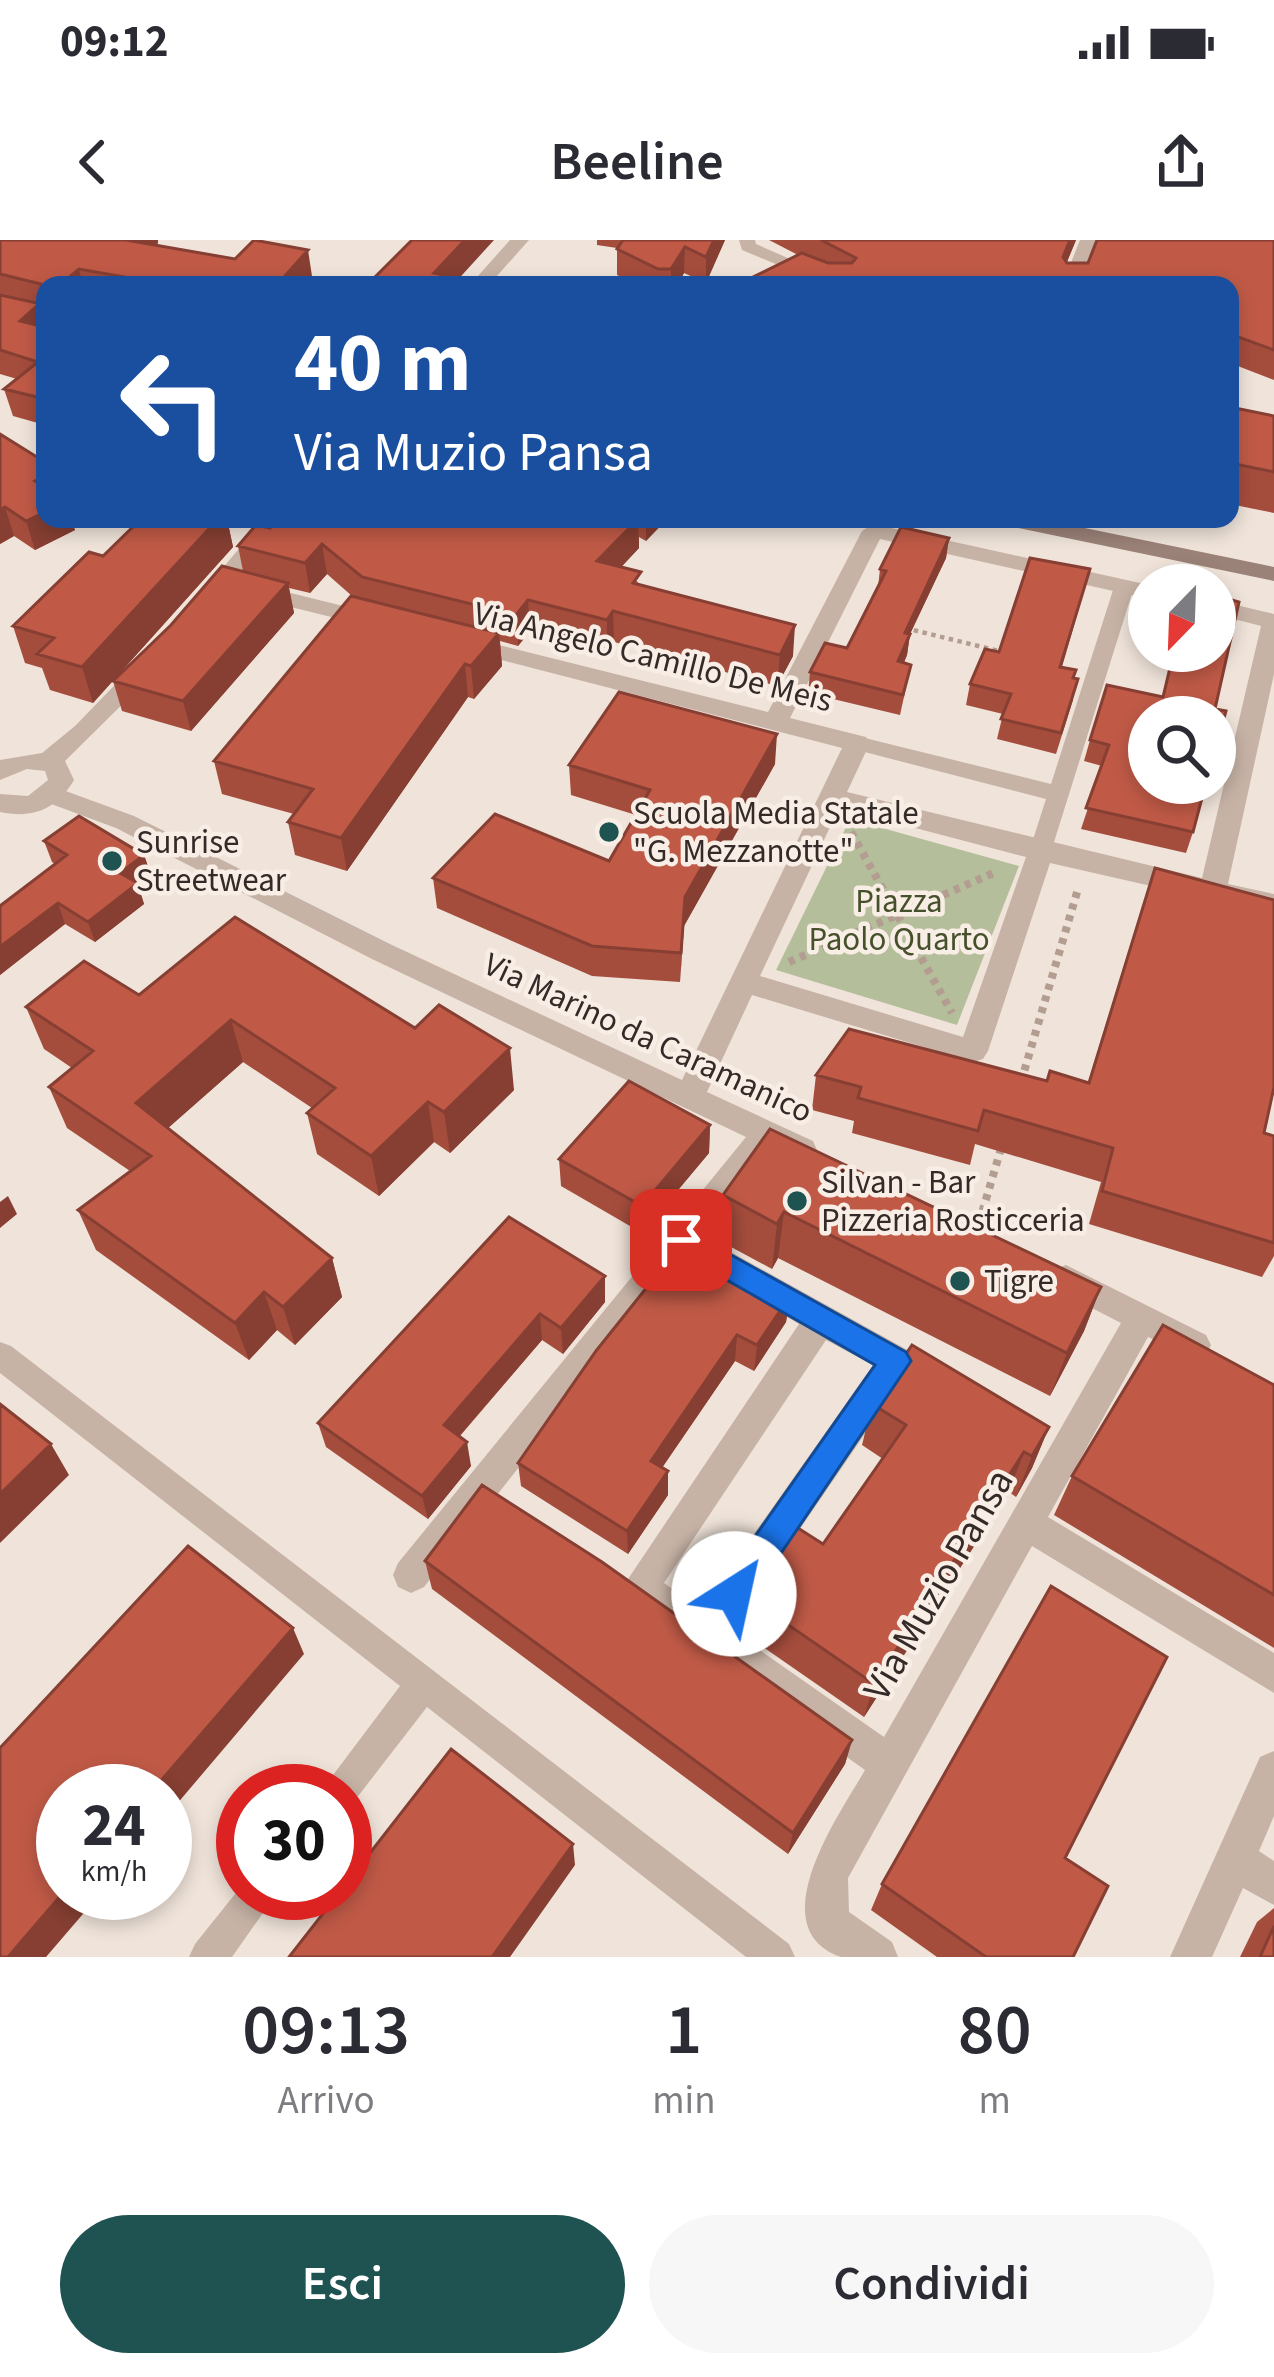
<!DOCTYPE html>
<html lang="it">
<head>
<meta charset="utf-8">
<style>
  body { margin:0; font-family:"Source Sans 3",sans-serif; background:#f7f7f7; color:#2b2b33; height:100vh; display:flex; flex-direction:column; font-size:45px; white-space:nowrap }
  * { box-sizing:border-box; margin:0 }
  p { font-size:39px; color:#7c7c81 }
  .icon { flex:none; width:66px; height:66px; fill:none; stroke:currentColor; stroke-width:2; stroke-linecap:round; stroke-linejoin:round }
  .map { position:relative; height:1717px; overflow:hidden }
  .panel { display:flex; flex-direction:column; background:#fff; flex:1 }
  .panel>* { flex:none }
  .guide { position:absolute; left:36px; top:36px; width:1203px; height:252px; border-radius:24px; box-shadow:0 6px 18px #0003; background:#1a4fa0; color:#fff; overflow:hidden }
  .needle { width:78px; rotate:203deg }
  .controls { position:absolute; left:1128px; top:324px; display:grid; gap:24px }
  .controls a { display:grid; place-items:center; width:108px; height:108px; border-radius:50%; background:#fff; box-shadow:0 6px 18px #0003; font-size:60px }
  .speed { position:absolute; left:36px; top:1524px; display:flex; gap:24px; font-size:60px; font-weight:700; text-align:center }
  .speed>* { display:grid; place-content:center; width:156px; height:156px; border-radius:50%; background:#fff; box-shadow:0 6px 18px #0003; line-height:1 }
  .speed small { font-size:30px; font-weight:400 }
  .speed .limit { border:18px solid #d22; background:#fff; color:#111 }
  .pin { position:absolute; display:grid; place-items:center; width:102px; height:102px; color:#fff; margin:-51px; border-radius:24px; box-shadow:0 6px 18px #0006 }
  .me { position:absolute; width:132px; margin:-66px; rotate:35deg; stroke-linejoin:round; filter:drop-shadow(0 0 9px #0008) }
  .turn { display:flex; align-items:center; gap:42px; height:252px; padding:0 60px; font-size:54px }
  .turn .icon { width:156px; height:156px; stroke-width:2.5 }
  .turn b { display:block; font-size:84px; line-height:102px }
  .eta { display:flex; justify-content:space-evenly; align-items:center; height:204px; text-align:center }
  .eta b { font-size:72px; font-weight:600; line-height:84px }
  .action { display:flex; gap:24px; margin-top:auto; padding:24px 60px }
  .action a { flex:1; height:138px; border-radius:72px; background:#1e5352; color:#fff; font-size:48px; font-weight:600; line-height:138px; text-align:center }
  .action a+a { background:#f7f7f7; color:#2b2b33 }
  .status { display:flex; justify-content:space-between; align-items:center; height:84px; padding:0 60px; background:#fff; direction:ltr }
  .status svg { height:33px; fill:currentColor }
  header { display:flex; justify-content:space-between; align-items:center; height:156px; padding:0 60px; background:#fff; font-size:54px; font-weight:600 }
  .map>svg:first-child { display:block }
</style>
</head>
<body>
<div class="status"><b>09:12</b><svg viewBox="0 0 49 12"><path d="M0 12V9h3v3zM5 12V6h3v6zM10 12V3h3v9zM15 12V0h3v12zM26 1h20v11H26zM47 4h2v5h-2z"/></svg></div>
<header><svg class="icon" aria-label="back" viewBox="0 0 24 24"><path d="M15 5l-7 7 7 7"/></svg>Beeline<svg class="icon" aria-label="share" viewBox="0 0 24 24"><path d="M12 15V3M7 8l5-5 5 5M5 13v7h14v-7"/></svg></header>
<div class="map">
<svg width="1274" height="1717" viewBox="0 0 1274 1717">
  <rect width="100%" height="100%" fill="#f0e4da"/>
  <path fill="#b5be9a" d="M850 579 1019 626 957 785 776 730Z"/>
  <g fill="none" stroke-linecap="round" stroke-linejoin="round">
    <path stroke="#b39d91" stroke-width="4.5" stroke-dasharray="4.5 4.5" stroke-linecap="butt" d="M905 388 1007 413"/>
    <path stroke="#b39d91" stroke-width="8" stroke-dasharray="6 6" stroke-linecap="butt" d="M851 592 952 773
      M789 722 996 632
      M1021 842 1078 649
      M979 983 1003 902"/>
    <path stroke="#b39d91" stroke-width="9" stroke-dasharray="8 8" stroke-linecap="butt" d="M976 993 980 980"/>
    <path fill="#c7b3a6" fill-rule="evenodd" d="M739 0H755L756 4 849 45H826L742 10Z
      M1124 341 1134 347 1049 618 1041 620 1029 612 1046 559 849 508 846 503 857 496 1051 544 1114 347Z
      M0 1102 11 1106 789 1704 795 1717H746L427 1467 352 1564 345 1566V1551H321L400 1446 0 1133Z
      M243 1644V1653H277L232 1717H189L195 1704Z"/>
    <path fill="#c7b3a6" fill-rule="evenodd" d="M510 0H529L489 45H470Z
      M1080 0H1098L1080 45H1062Z
      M873 284 1149 345V359L880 299 790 478 866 497 870 503 847 552 1202 638 1261 386 1215 374V360L1274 374V434L1228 644 1274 654V674L1050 623 988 811 983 819 973 822 752 755 707 852 813 901 817 910 813 919 802 922 771 909 702 996 922 1118 927 1129 922 1140 910 1144 901 1141 731 1390 884 1497 1121 1083 1055 1049 1050 1039 1055 1029 1066 1025 1206 1095 1211 1105 1206 1115 1194 1120 1148 1097 1048 1277 1274 1413V1453L1032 1306 848 1638 849 1672 892 1702 898 1717C882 1717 856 1717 841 1717 758 1688 841 1572 865 1530L627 1361 622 1348 799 1084 685 1018 424 1347 411 1353 398 1347 393 1335 398 1323 746 897 372 719 116 588 43 561 39 555 52 546 134 576 392 705 682 840 842 508 455 408 451 403 463 396 768 472 862 291ZM839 568 1026 617 963 797 760 736ZM826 1100 873 1125 701 1369 664 1343Z
      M254 344 384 376 388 381 376 388 246 356 242 351Z
      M1274 1511V1576L1259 1611 1274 1621V1665L1243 1648 1212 1717H1170L1260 1517Z"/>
    <path fill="#c7b3a6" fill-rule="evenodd" d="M264 279H287L215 366H199V356Z
      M146 419 158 427 155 432 65 521 74 540C57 569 33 579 0 572V554L28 556 48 540 45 531 27 529 0 540V520L42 513 75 486 137 422Z"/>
    <path fill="#9b8278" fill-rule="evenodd" d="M998 279H1041L1274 327V341L1009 286Z"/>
  </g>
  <path fill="#a54d3d" d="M0 0H158V3L156 5 312 36 305 45H45V185L13 176 4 149 17 139 0 134Z
    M597 0H725L706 43 684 33 677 45H637L617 35V8L597 5Z
    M769 0H1076L1067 22 1088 23 1274 0V140L1230 123V45H751V38L798 15Z
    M1230 167 1274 176V273L1230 264Z
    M0 194 75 290 35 310 14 296 0 304Z
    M141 279H227L233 307 93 463 50 450 42 428 25 423 13 386 103 316Z
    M279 279H667L646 301 639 297V308L621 327 641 345 793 416 777 446 614 402 607 411 530 391 518 406 500 401 502 426 474 459 468 457 347 631 295 615 288 582 294 574 222 554 214 521 352 356 327 334 310 353 289 348 294 373 191 491 122 471 113 441 243 331 238 306 270 288Z
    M949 298 946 318 910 394 907 415 904 423 911 425 900 475 808 453 810 432 847 408 878 347 880 329Z
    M1090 329 1062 427 1074 438 1073 460 1056 514 997 499 1003 474 966 465 970 444 999 412Z
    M1215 469 1193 592 1186 613 1081 589 1102 526 1084 521 1090 500Z
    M775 524 684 686 680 742 592 736 437 668 433 638 609 621 636 575 571 555 569 525Z
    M44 601 144 615 151 635 138 645 144 664 95 702 65 684 0 735V666L55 624 52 622Z
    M1143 664 1264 893 1274 896V1016L1262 1037 1089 984 1101 942 975 904 970 925 852 893 854 881 812 870 816 835 1088 843Z
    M139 755 514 850 450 913 434 902 379 956 317 914 307 873 312 868 243 822 168 888 332 1018 342 1057 295 1105 277 1090 249 1120 96 1010 78 970 130 931 67 888 49 847 72 828 44 809 26 767Z
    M710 885 709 913 642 993 561 946 559 919Z
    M723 955 1101 1047 1084 1091 1050 1156 778 1018 772 1029 720 1001Z
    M605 1036V1062L563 1114 542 1100 460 1196 471 1226 428 1279 326 1207 318 1183Z
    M790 1056 786 1082 754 1131 735 1121 662 1228 668 1255 628 1314 521 1246 518 1223Z
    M1274 1145V1408L1054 1275 1072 1236Z
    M872 1164 1049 1187 1032 1228 1016 1257 1009 1252 864 1477 737 1389 742 1353 823 1304 883 1219 862 1205Z
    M425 1321 852 1500 845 1524 788 1614 432 1349Z
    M1065 1618 1073 1717H937L871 1670 882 1644Z
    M1274 1668V1717H1240L1257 1682Z"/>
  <path fill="#863f32" d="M126 0H158V3L132 26Z
    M465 0H494L453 45 434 33Z
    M714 0H725L706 43V17Z
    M1070 0H1076L1058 43 1063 17Z
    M685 7 684 33 677 45H671V29Z
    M308 10 312 36 305 45H277Z
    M79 29 83 45H60Z
    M45 59V92L20 81Z
    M5 267 14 296 0 304V270Z
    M45 272V279H72L75 290 35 310 26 281Z
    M218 279H227L233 307 93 463 82 427Z
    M638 279 639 308 598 352 597 321Z
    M646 279H667L646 301Z
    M949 298 946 318 910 394 907 415 894 442 905 393Z
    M322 304 327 334 310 353 305 323Z
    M288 343 294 373 191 491 183 461Z
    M528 360 530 391 518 406 516 375Z
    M613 371 614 402 607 411V380Z
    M795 385 793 416 777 446 780 415Z
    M499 393 502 426 474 459 471 426Z
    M465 424 468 457 347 631 341 598Z
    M777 494 775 524 684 686 680 742 685 657Z
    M144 615 151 635 138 645 144 664 95 702 88 682 120 633Z
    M58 663 65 684 0 735V707Z
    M231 780 243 822 151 903 136 863Z
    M510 808 514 850 450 913 444 872Z
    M428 862 434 902 379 956 371 916Z
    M710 885 709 913 642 993V966Z
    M8 956 17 974 0 988V962Z
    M784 972 778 1018 772 1029 777 984Z
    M332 1018 342 1057 295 1105 283 1067Z
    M605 1036V1062L563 1114 561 1088Z
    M1101 1047 1084 1091 1050 1156 1067 1113Z
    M264 1052 277 1090 249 1120 235 1083Z
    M790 1056 786 1082 754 1131 757 1105Z
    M540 1074 542 1100 448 1209 444 1185Z
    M737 1095 735 1121 650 1245 651 1221Z
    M1049 1187 1032 1228 1016 1257 1032 1216Z
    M467 1202 471 1226 428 1279 422 1256Z
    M51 1204 69 1235 0 1303V1254Z
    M1024 1212 1009 1252 864 1477 874 1444Z
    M668 1231V1255L628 1314 627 1291Z
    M293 1388 304 1414 165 1578V1551H152Z
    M852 1500 845 1524 788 1614 793 1593Z
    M573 1604 575 1625 510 1717H492Z
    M63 1653H101L46 1717H8Z"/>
  <path fill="#c05a47" stroke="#863f32" stroke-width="3" d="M0 0H126L235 19 254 0 308 10 277 45H170L79 29 60 45H45V59L20 81 45 87V159L4 149 38 122 0 110V55L37 63 42 58 41 44 0 34Z
    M412 0H465L434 33 495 45H367Z
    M623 0H714L706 17 685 7 671 29H658L617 9Z
    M821 0H1070L1063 17 1067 23H1088L1097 0H1274V110L1230 94V45H765L751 38 802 13 828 23H852L856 18Z
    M1230 167 1274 176V232L1230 223Z
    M0 194 45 222V235L35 241 45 247V272L26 281 5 267 0 270Z
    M141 279H218L82 427 37 414 54 398 13 386 89 312 103 316Z
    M279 279H638L597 321 641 332 633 343 795 385 780 415 613 371 607 380 528 360 516 375 362 337 322 304 305 323 238 306 256 285 270 288Z
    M901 287 949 298 905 393 910 394 898 421 911 425 903 455 810 432 825 403 847 408 886 331 880 329Z
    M1030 318 1090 329 1060 427 1076 430 1073 438 1078 439 1061 493 1001 479 1011 454 970 444 985 409 999 412Z
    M222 326 288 343 183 461 113 441 171 385Z
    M1215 355 1239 362 1215 469 1226 471 1215 510V477H1149V543H1206L1193 592 1086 568 1109 505 1090 500 1107 445 1163 457 1174 411H1215Z
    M351 356 499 393 471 426 465 424 341 598 288 582 313 549 214 521Z
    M619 452 777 494 685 657 681 713 592 706 433 638 495 574 609 621 650 550 569 525Z
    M79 576 144 615 120 633 138 643 88 682 58 663 0 707V666L67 615 44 601Z
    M1155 628 1274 660V847L1264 893 1274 896V1003L1102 951 1113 908 984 870 978 891 858 858 861 847 816 835 849 789 1047 841 1050 831 1089 843Z
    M235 677 415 788 439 765 510 808 444 872 428 862 371 916 307 873 335 848 231 780 136 863 332 1018 283 1067 264 1052 235 1083 78 970 151 916 49 847 93 811 26 767 84 721 139 755Z
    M629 841 710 885 642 966 559 919Z
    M770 889 1101 1047 1067 1113 784 972 777 984 723 955Z
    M509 977 605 1036 561 1088 540 1074 444 1185 467 1202 422 1256 318 1183Z
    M687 997 790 1056 757 1105 737 1095 651 1221 668 1231 627 1291 518 1223 596 1111Z
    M1163 1085 1274 1145V1355L1072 1236Z
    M912 1105 1049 1187 1032 1216 1024 1212 874 1444 742 1353 790 1283 823 1304 906 1185 872 1164Z
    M0 1164 51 1204 0 1254Z
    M482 1245 602 1322 852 1500 793 1593 425 1321Z
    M188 1306 293 1388 152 1551H63V1653L8 1717H0V1508Z
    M1051 1346 1167 1417 1065 1618 1108 1646 1073 1717H986L882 1644Z
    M451 1509 573 1604 492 1717H289L339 1653H345V1645Z
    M1274 1686V1717H1260Z"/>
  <path fill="#1a73e8" stroke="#114b97" stroke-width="3" d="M681 987 906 1112 911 1121 746 1365 734 1370 723 1365 718 1354 723 1342 875 1125 671 1008 667 1000 671 991Z"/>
  <g fill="#1e5352" stroke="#f8eee5" stroke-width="4.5">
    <circle cx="609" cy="592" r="12"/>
    <circle cx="112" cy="621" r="12"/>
    <circle cx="797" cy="961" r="12"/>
    <circle cx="960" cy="1041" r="12"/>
  </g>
  <g text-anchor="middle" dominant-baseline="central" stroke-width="9" stroke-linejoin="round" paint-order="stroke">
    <g font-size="33" fill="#342a27" stroke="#f8eee5">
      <text transform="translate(653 417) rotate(14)">Via Angelo Camillo De Meis</text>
      <text transform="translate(648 798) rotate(25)">Via Marino da Caramanico</text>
    </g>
    <g font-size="33" fill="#342a27" stroke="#f8eee5" text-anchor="start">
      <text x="633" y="573">Scuola Media Statale<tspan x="633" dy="38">"G. Mezzanotte"</tspan></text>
      <text x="136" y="602">Sunrise<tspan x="136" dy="38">Streetwear</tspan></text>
      <text x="821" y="942">Silvan - Bar<tspan x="821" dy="38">Pizzeria Rosticceria</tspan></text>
      <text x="984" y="1041">Tigre</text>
    </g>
    <g font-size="33" fill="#46512c" stroke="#f8eee5">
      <text x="899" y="661">Piazza<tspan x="899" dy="38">Paolo Quarto</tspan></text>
    </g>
    <g font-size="39" fill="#342a27" stroke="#f8eee5">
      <text transform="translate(939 1345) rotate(-60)">Via Muzio Pansa</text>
    </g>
  </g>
</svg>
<div class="controls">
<a><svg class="needle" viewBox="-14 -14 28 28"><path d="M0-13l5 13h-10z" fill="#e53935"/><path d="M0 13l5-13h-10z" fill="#7c7c81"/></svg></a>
<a><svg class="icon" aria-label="search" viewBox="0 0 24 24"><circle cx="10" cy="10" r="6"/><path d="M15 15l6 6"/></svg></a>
</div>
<div class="speed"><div>24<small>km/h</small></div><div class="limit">30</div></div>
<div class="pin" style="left:681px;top:1000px;background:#d93025"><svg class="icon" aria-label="arrive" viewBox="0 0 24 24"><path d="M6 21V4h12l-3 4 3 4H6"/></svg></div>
<svg class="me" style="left:734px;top:1354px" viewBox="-20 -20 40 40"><circle r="19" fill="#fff"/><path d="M0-13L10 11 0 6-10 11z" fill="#1a73e8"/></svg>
<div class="guide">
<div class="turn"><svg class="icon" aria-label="left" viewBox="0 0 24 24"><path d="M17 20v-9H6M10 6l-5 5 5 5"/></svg><div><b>40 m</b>Via Muzio Pansa</div></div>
</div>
</div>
<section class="panel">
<div class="eta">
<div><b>09:13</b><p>Arrivo</p></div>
<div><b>1</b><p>min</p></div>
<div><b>80</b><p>m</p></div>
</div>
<div class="action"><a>Esci</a><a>Condividi</a></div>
</section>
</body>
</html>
